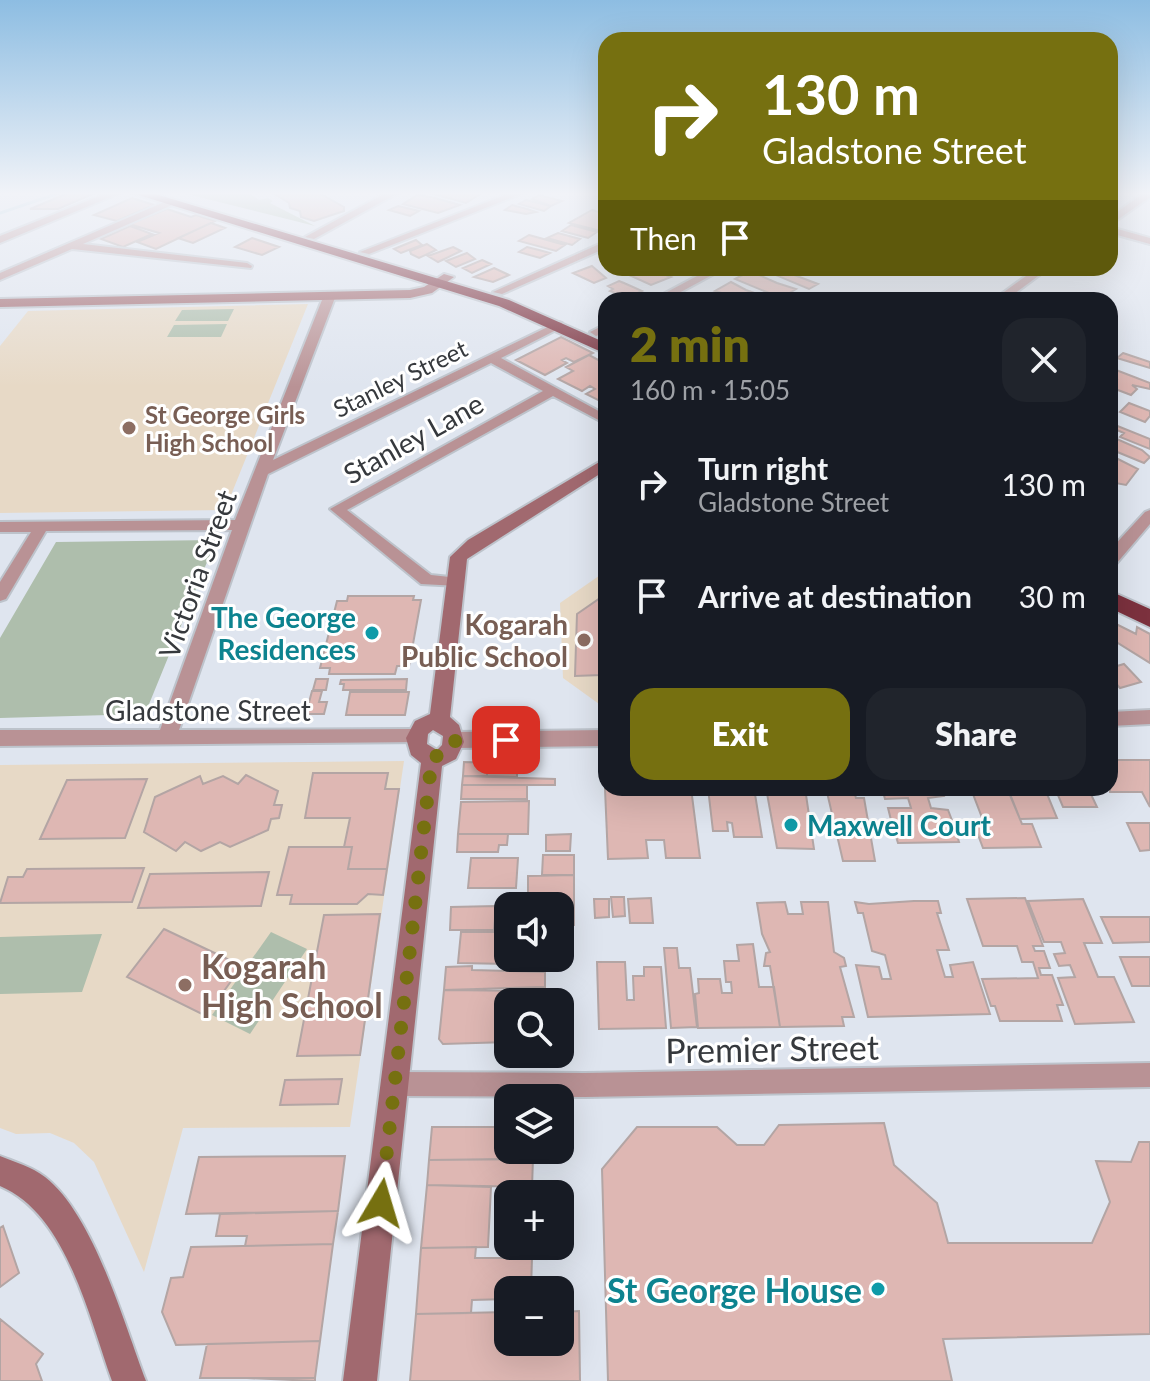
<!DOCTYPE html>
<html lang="en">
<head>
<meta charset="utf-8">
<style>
  body { margin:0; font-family:Lato,sans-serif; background:#20242c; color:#f1f3f6; height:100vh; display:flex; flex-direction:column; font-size:30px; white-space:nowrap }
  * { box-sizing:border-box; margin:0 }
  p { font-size:26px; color:#9ea1a6 }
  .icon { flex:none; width:44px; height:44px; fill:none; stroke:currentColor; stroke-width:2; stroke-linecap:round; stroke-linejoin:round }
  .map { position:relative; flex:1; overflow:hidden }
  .side { position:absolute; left:598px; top:292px; width:520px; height:504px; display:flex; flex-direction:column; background:#171b24; border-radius:24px; box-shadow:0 8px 32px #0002 }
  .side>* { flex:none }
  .hud { position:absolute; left:598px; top:32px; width:520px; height:244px; border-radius:24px; box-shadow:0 8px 32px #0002; background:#767010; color:#fff; overflow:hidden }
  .controls { position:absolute; left:494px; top:892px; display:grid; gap:16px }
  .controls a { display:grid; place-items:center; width:80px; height:80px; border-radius:16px; background:#171b24; box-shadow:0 8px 32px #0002; font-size:40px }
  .pin { position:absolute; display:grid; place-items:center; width:68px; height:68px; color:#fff; margin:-34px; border-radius:16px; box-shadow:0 4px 12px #0006 }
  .me { position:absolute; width:88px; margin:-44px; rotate:7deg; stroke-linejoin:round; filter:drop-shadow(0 0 6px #0008) }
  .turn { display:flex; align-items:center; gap:28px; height:168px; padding:0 32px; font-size:36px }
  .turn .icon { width:104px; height:104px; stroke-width:2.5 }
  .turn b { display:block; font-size:56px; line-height:68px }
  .then { display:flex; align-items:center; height:76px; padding:0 32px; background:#0003; gap:16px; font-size:30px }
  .round { display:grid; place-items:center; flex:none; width:84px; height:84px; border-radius:24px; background:#20242c }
  .headline { display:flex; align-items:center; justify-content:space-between; height:136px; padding:0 32px }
  h1 { font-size:48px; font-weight:800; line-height:60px; color:#767010 }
  .cta { display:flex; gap:16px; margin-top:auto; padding:16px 32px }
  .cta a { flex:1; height:92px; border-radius:24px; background:#767010; color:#fff; font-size:32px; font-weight:800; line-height:92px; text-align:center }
  .cta a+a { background:#20242c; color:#f1f3f6 }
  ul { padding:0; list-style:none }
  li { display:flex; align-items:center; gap:24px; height:112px; padding:0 32px }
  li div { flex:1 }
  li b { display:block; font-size:30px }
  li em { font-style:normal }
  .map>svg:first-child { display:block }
</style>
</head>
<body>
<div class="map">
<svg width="1150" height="1381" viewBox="0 0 1150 1381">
  <rect width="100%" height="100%" fill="#dfe5ef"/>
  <path fill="#e7d9c6" d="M308 304 225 510 0 513V346L28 311Z
    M606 571V709L563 678 560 603Z
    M404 761 350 1127 183 1128 144 1272 94 1162 74 1143 50 1133 16 1134 0 1128V765Z"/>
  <path fill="#aebeac" d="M183 193H249L259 200 268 198 273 201 270 203 315 226Z
    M234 309 228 321H175L182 310Z
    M227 324 221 337H167L174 325Z
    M216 540 145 714 0 718V638L56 542Z
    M271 932 307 949 250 1034 212 1015Z
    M102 934 82 992 0 994V937Z"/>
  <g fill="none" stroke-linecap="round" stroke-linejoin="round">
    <path stroke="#a5cbda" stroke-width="3" d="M0 213 59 193"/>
  </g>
  <path fill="#deb7b3" stroke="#b3a5a4" stroke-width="2" d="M68 193H95L58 209H30Z
    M273 193H319L344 207V211L314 221 301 217 300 211 290 208 289 203Z
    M430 193H482L466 203Z
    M417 195 431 197 460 205 438 213 403 204Z
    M539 195 562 201 551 206 532 199Z
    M132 198 154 205 117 221 94 215Z
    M526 200 551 206 544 211 519 204Z
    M512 205 527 209 536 212 526 214 505 210Z
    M398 206 419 211 410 216 389 210Z
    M167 209 191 217 196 215 215 221 156 249 137 242 159 233 129 224Z
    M592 210 606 214 605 232 569 223Z
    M211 223 225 228 193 243 178 238Z
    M571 225 597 232 588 238 562 231Z
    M130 226 152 234 123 247 101 239Z
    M558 233 580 239 572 245 547 238Z
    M529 235 565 245 556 251 519 241Z
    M252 238 279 247 262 255 235 247Z
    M416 240 422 245 401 253 394 249Z
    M427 244 436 250 419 258 411 254 410 251Z
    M453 247 461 251 438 262 428 256Z
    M527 247 539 250 550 253 540 258 519 252Z
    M467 253 475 259 456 267 446 261Z
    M482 260 491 264 472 273 463 268Z
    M592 266 606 278 594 283 573 273Z
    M494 268 509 275 493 282 474 277Z
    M759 268H791L781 270 818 284 809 289Z
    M651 269 671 277 651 285 627 274Z
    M750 271 777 283 796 289 781 298 735 279Z
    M619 281 624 283 642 291 627 298 610 291 613 289 608 286Z
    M731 282 746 290 775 300H745L715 291Z
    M561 337 593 353 574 362 566 358 562 360 567 363 545 375 516 360Z
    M1123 353 1150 362V368L1117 358Z
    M589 355 606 364V404L586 394 595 389 590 386 582 391 558 379 573 371 566 367Z
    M1116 370 1150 383V389L1132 385 1137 389 1131 395 1110 387V379L1118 380 1110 377Z
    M1129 403 1150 411V416L1145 422 1120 412Z
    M1110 423 1150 439V449L1120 437 1124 433 1110 427Z
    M1110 436 1142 450 1150 457 1144 463 1110 449Z
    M1110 455 1138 469 1126 485 1110 482Z
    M606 594V618L601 622V675L575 676 577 614Z
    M348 596H414L413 600H421L409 666H397L395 674H329L330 668H320L337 601H347Z
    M1116 624 1136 634 1137 627 1150 634V663L1110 638Z
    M1124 664 1141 682 1120 688 1110 677V668Z
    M316 679H328L326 690H313Z
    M407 679 406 690H343L344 684H340L341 680Z
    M312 691H322L319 702H327L324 714H306Z
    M350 692H409L405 715H346Z
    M1110 760H1150V807L1142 792H1110Z
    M464 762 499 763V771H487V776H463Z
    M499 766H517V777L487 776V771H499Z
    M313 773H388L385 789H399L387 869H348L352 847H344L350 818H305Z
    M246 775 278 791 274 805H282L279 818 271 819 268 830 230 847 220 842 201 851 185 842 176 851 144 832 155 797 200 776 203 784 223 776 238 784Z
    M463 776 555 779V785H462Z
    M147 779 125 838 40 839 67 780Z
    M462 785H527V799H461Z
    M633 788V791L691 788 700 858H666L664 840H646L648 858 608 859 605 789Z
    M708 788H754L762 837H734L732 823 727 822 728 831H713Z
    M766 788H805L814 849 777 848Z
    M826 788H853L856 798H864L875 861H843Z
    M882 788H942L944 796 928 798 931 808 948 810 953 823 949 824 950 829H955L959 842 898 843 893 827H898L892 824 888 808H911L908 798 885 799Z
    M1007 788 1022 824H1032L1041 847 983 848 974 824 984 823 971 789 961 788Z
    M1055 788H1088L1097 807H1063Z
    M1008 789H1045L1057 818 1020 819Z
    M529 801 528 834H458L461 802Z
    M1127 823H1150V850L1140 851Z
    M458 834H508L507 845H499L498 852H457Z
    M571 834 570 851H546V835Z
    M289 847H352L348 869H387L383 895 368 894 357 904H290L292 895H277Z
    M543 855H574V875H542Z
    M471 858H518L516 888H468Z
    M144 868 132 902 0 903 8 877H23L27 869Z
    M269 872 261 906 138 908 150 874Z
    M574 875V925H560V906H528V876Z
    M611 897H624L625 916 613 917Z
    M651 898 653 923H630L628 899Z
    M1025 898 1043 946H1033L1035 951H1044L1050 968H1039L1041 975H1052L1063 1005H1057L1062 1021H1000L995 1006H991L982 979 1038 978 1033 962H1022L1017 946H983L967 899Z
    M594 899H609V917L595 918Z
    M1083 899 1102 943H1084L1098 977H1114L1134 1022 1075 1024 1058 978 1075 977 1070 965 1059 966 1054 954 1065 953 1061 942H1044L1028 901Z
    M914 901H938L941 913H937L949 950H937L945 977H953L950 965 973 962 990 1014 868 1017 856 965 879 967 882 979H891L885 955 872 951 863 913H858L855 902 869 904Z
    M785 902 788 914H803L801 902H828L834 952 844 958 846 966 840 967 854 1017H842L844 1026 780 1027 770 966H764L766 953 770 952 762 934 757 903Z
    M496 906 494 930H450L451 907Z
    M380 914 360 1055 297 1056 324 915Z
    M1101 917H1150V942L1113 943Z
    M560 928H572V949H560Z
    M164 929 242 966 206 1016 127 977Z
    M461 932H508V958H513V964L458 963Z
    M753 944 759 987H774L780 1027 698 1028 695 994 699 993 698 979H720L722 993H732L731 982H726L724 961H739L737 945Z
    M664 948H677L679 968H690L697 1027 671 1028Z
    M1120 957H1150V986H1132Z
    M597 962H625L627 1000H634L633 976H644V967H661L666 1028 599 1029Z
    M472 966V970L545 972V987L444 990 446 967Z
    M444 990 549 991V1002H508V1042L443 1044 439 1039Z
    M342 1079 338 1104 280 1105 285 1080Z
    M884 1123 894 1165 937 1203 948 1243H1092L1110 1202 1096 1161 1131 1162 1139 1142H1150V1334L943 1339 952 1381H608L602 1169 637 1127H717L737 1145H764L779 1125Z
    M432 1127H508L507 1159 429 1160Z
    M345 1156 338 1211 186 1214 199 1157Z
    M533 1159 532 1187 427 1185 429 1160Z
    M427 1185 491 1187 488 1247 421 1248Z
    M338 1211 333 1244 245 1246 247 1236H216L220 1214Z
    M3 1226 19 1273 0 1287V1228Z
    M333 1244 320 1341 176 1345 162 1312 171 1278 183 1277 191 1247Z
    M476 1247 475 1258H532L531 1290H508V1299L472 1300 471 1313 416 1314 421 1248Z
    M579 1311 580 1381H410L416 1314 508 1312V1342H560V1312Z
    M0 1319 43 1354 36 1364 42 1381H0Z
    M320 1341 315 1378H200L207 1344Z
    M247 1378H315V1381Z"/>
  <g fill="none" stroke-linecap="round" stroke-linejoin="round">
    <defs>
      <path id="street" d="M107 193H120L0 243V236Z
        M386 193H398L314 239 305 237Z
        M510 193H523L369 254 360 252Z
        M1144 193H1150V197L1110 225V217Z
        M169 200 174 203 172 205 83 244 247 263 252 266 251 268 72 249 0 280V273Z
        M1114 228 1150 238V244L1110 233V230Z
        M606 241V248L502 294 493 292Z
        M712 268H725L666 300H652Z
        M1037 268H1049L1006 300H993Z
        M330 292 336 295 273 460 558 322 562 323V327L501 358 606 415V424L553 396 347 510 431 575 459 578 461 582 459 586 421 584 330 509 543 391 491 363 268 474 179 730 415 729 422 732 424 737 422 742 0 746V730H160L232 530 46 531 6 599 0 601V582L31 532H0V522L235 520 324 295Z
        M606 324V332L596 336 590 332Z
        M1150 510V524L1116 564 1110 565V550L1145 512Z
        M1150 710V724L1110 726V712Z
        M606 730V746L456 748 449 745 447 740 449 735 456 732Z
        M1150 1063V1087L585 1097 395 1096 386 1093 383 1084 386 1075 395 1072 585 1073Z"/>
      <path id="secondary" d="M444 274 454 277 432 293 410 298 0 307V299L410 290 424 287Z
        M606 458V470L467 559 450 717 459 725 464 742 456 759 442 766 377 1381H343L421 763 411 755 406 738 415 721 430 714 450 557 468 540ZM433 730 443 736 442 745 437 750 427 744 428 734Z
        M0 1156C15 1162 32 1167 45 1177 94 1215 124 1324 146 1381H112C89 1318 67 1214 0 1186Z"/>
      <path id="highway" d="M132 193H152L509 300 606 343V354L499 306Z
        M1110 591 1150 609V627L1110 608Z"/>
    </defs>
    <use href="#street" stroke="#bdc3cb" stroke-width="4"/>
    <use href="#secondary" stroke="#bdc3cb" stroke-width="4"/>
    <use href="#highway" stroke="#bdc3cb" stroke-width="4"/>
    <use href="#street" fill="#b99295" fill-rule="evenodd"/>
    <use href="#secondary" fill="#a1696f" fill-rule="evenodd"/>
    <use href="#highway" fill="#7c313e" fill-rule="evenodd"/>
  </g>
  <linearGradient id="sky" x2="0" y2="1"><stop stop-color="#8dbde2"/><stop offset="0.5" stop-color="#f1f3f8"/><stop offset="1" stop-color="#f1f3f8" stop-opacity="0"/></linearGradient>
  <rect width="1150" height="387" fill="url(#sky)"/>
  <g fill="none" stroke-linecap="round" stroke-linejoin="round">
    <path stroke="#767010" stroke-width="14" stroke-dasharray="0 25.2" d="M381 1203 432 757 445 754 456 740H506"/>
  </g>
  <g fill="#8d6e63" stroke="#fff" stroke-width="3">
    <circle cx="129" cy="428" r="8"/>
    <circle cx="584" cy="640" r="8"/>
    <circle cx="185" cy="985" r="8"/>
  </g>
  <g fill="#0f9aa8" stroke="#fff" stroke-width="3">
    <circle cx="372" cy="633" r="8"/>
    <circle cx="791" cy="825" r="8"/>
    <circle cx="878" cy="1289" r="8"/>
  </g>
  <g text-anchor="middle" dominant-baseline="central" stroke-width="6" stroke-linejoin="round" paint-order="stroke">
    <g font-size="24" fill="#36393d" stroke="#fff">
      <text transform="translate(400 378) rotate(-26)">Stanley Street</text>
    </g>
    <g font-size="24" font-weight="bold" fill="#785e54" stroke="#fff" text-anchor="start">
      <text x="145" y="414">St George Girls<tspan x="145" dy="28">High School</tspan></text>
    </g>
    <g font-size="28" fill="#36393d" stroke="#fff">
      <text transform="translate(413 438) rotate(-29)">Stanley Lane</text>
      <text transform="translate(197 574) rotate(-70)">Victoria Street</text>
      <text x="208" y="710">Gladstone Street</text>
    </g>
    <g font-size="28" font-weight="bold" fill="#0d838f" stroke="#fff" text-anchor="end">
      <text x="356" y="617">The George<tspan x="356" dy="32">Residences</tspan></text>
      <text x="807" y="825" text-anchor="start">Maxwell Court</text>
    </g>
    <g font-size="28" font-weight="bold" fill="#785e54" stroke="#fff" text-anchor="end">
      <text x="568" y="624">Kogarah<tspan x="568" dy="32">Public School</tspan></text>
    </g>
    <g font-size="34" font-weight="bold" fill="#785e54" stroke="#fff" text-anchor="start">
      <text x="201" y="965">Kogarah<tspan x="201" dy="39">High School</tspan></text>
    </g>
    <g font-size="34" fill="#36393d" stroke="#fff">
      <text transform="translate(772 1048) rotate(-1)">Premier Street</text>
    </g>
    <g font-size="34" font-weight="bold" fill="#0d838f" stroke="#fff" text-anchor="end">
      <text x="862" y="1289">St George House</text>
    </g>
  </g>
</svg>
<div class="controls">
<a><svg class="icon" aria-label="sound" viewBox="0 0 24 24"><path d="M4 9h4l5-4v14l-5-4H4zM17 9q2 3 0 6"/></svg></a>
<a><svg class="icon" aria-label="search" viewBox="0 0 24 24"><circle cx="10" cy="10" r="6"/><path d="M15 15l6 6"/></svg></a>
<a><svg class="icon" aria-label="layers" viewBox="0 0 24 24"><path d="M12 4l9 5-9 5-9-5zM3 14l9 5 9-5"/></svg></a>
<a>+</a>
<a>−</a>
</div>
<div class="pin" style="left:506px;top:740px;background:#d93025"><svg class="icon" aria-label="arrive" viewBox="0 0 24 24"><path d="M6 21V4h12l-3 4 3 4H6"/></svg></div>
<svg class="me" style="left:381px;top:1203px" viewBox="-20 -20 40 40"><path d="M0-17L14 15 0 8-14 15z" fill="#767010" stroke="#fff" stroke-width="4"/></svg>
<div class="hud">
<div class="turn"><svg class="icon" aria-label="right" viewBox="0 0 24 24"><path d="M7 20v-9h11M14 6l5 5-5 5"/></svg><div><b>130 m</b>Gladstone Street</div></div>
<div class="then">Then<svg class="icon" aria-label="arrive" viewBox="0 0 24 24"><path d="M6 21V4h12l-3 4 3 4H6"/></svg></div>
</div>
<section class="side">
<div class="headline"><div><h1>2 min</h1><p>160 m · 15:05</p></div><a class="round"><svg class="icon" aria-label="close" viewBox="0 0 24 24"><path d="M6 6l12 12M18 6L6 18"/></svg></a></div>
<ul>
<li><svg class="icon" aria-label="right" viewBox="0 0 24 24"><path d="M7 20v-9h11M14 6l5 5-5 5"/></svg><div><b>Turn right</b><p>Gladstone Street</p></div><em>130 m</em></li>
<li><svg class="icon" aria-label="arrive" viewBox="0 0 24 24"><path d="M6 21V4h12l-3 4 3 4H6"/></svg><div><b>Arrive at destination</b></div><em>30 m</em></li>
</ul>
<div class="cta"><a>Exit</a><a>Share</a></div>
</section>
</div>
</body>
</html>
